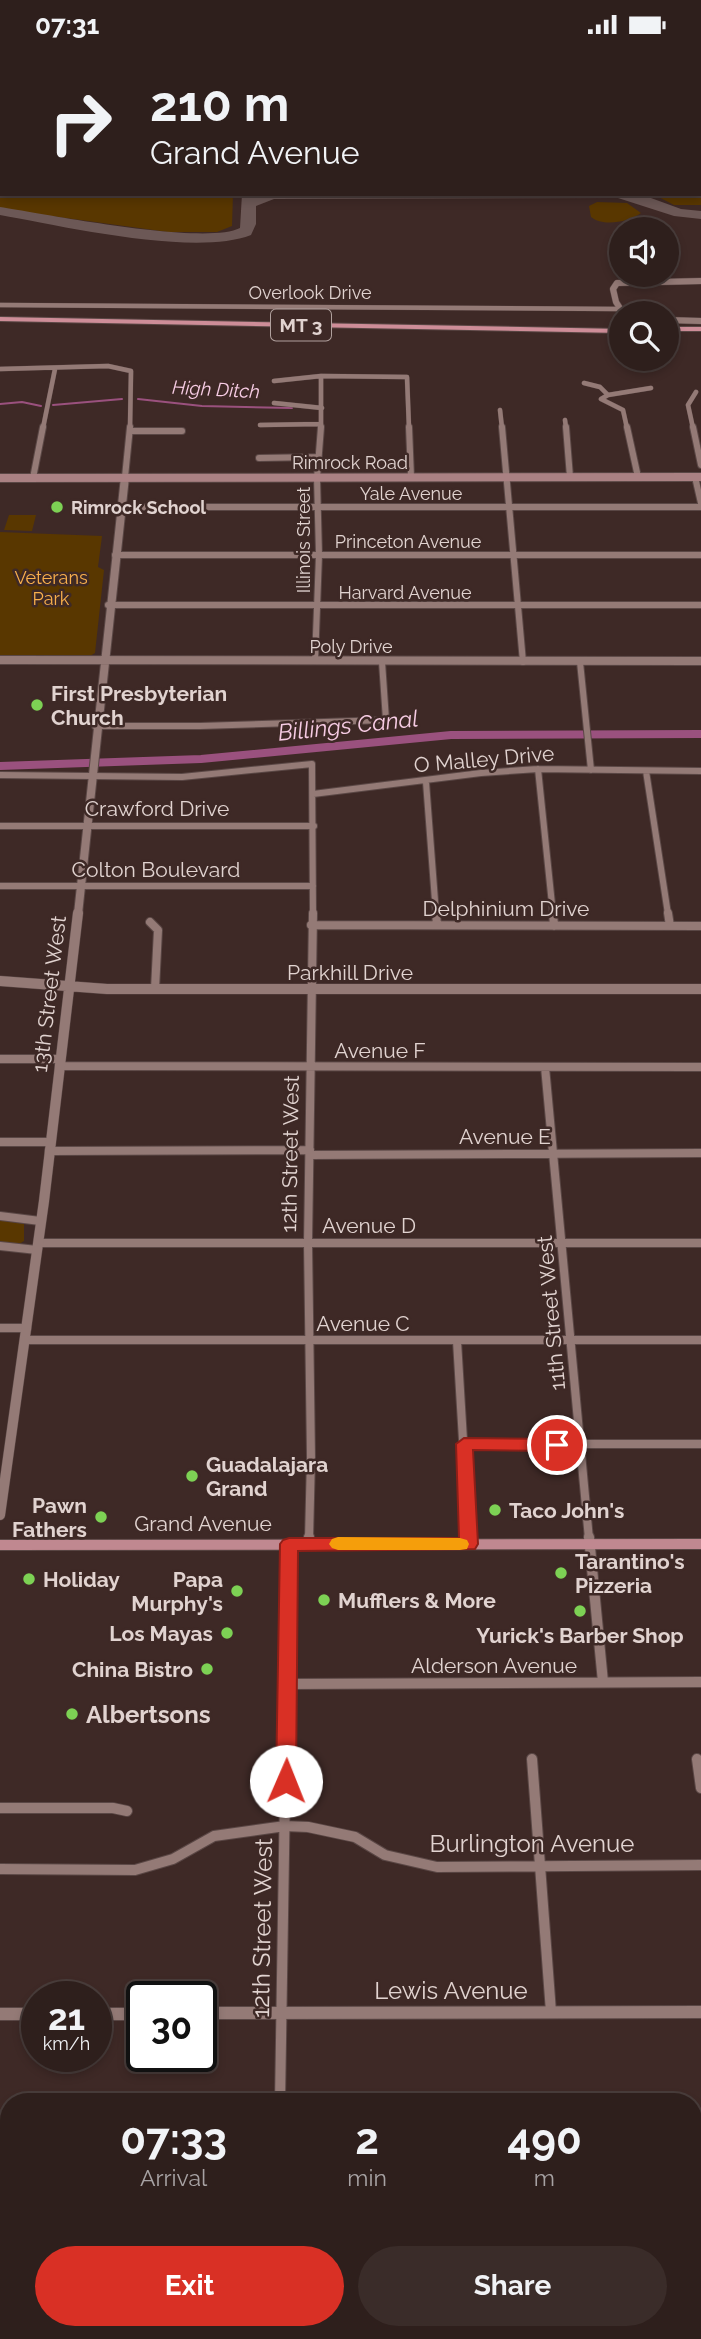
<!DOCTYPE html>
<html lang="en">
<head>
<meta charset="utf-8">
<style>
  body { margin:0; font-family:Raleway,sans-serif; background:#3a2c29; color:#f1f3f6; height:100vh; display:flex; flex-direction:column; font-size:26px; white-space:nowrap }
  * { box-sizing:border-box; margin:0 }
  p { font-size:23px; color:#a7a2a3 }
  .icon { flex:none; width:38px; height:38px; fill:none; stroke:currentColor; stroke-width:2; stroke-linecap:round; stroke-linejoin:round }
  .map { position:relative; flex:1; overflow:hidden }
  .details { position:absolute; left:0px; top:2044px; width:702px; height:247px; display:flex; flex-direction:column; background:#2e1f1c; border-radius:28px 28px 0 0; box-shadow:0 4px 10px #0003,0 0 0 2px #493d3b }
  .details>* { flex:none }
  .guide { position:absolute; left:0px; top:0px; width:702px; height:147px; box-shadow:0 4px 10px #0003,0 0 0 2px #493d3b; background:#2e1f1c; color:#f1f3f6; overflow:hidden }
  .fabs { position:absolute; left:609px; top:168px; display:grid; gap:14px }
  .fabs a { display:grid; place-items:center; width:70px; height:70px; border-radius:50%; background:#2e1f1c; box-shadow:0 4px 10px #0003,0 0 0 2px #493d3b; font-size:35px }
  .speed { position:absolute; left:21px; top:1932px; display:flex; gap:14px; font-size:35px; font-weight:700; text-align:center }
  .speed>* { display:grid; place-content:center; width:91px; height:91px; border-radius:50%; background:#2e1f1c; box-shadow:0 4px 10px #0003,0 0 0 2px #493d3b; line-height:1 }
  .speed small { font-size:18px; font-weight:400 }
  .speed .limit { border:4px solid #111; border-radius:10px; background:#fff; color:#111 }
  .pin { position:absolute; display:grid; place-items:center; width:60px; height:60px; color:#fff; margin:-30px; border:4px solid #fff; border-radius:50%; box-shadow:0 2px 7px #0007 }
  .me { position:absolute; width:77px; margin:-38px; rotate:1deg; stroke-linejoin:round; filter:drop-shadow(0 0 5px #0008) }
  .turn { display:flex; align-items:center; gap:24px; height:147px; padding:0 35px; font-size:32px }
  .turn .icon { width:91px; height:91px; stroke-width:2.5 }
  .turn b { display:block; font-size:49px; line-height:60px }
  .eta { display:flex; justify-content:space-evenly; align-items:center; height:119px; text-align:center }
  .eta b { font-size:42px; font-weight:700; line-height:49px }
  .action { display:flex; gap:14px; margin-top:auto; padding:14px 35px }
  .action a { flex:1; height:80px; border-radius:42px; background:#d93025; color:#fff; font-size:28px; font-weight:700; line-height:80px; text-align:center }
  .action a+a { background:#3a2c29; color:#f1f3f6 }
  .status { display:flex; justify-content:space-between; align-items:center; height:49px; padding:0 35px; background:#2e1f1c; direction:ltr }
  .status svg { height:19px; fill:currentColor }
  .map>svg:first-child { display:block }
</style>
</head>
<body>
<div class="status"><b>07:31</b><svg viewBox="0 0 49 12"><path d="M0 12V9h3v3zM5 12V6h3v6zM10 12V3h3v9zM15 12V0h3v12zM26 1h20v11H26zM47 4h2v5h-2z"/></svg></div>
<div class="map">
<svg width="701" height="2290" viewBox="0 0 701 2290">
  <rect width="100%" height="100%" fill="#3e2926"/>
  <path fill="#593700" d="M0 78 2 145H233L232 177 217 183H168L0 160Z
    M701 128V156H674L653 145H700Z
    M597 153 627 154 641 164C629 173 603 178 591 168L589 157Z
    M9 466H36L32 482 4 481Z
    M0 483 102 487 98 518 104 521 95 604 90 607 0 606Z
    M0 1171 24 1175V1192L19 1195 0 1194Z"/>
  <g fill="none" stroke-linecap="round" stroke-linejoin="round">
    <path stroke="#9a517e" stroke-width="2" d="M138 350 202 357 292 359
      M0 355 22 353 41 357
      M53 356 122 350"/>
    <path stroke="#9a517e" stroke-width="8" d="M0 717 201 710 451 686 701 685"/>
    <path fill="#6c5856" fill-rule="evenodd" d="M172 0H186V2H173Z
      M200 0H219L220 1 199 2Z
      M246 0H260V2H246Z
      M0 17H2V25H0Z
      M700 63H701V71H700Z
      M700 118H701V127H700Z
      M242 145H640L681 160 701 162V170L674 167 618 149 274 150 256 157V175L251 186C195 208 62 177 0 166V158C46 165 205 197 240 179Z"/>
    <path fill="#6c5856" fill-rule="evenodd" d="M188 0H232L233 2H189Z
      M700 56H701V76H700Z
      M0 65H2V85H0Z"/>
    <defs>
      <path id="minor-far3" d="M0 256 619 260
        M0 320 108 317 131 322 130 379
        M274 332 321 327 407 328 409 379
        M584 334 600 338 608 346
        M274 354 322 359
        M500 361 502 379
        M565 371 566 379
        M260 376 320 375
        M43 379 55 320
        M321 379V327
        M627 379 623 361 601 350 608 346 651 339
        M693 379 688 356 696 343"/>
      <path id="minor-far2" d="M409 378 411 428
        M502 378 523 613
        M566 378 570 428
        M627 378 638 428
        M693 378 701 416
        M130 382H182
        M259 409 318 408
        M125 428 130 378
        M695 428 701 454
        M33 429 43 378
        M121 458H701
        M115 506H701
        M108 556H701
        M315 612 319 506 317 429 321 378
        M580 613 591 721
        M95 677H200L386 671 382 613
        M538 720 553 865
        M646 722 668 865
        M0 726 182 728 312 715 313 865
        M426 733 436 865
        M313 745 481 724 538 720 701 722
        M0 777H314
        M0 837H313"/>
      <path id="minor-far1" d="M436 864 437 876
        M553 864 554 877
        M668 864 670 877
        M150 873 158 881 155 940
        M311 876 701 877
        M0 1010H60
        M59 1017 701 1018
        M545 1018 589 1490
        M0 1093H50
        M49 1102 310 1101
        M310 1106 701 1104
        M0 1167 40 1172
        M38 1194H701
        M0 1197 37 1201
        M0 1279H27
        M26 1291H701
        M457 1292 469 1490
        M464 1395H701
        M309 1490 311 1409 308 1194 313 864"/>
      <path id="minor" d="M469 1488V1495
        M589 1488 603 1633
        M309 1495V1488
        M287 1635 701 1633
        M532 1710 551 1963
        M697 1710 701 1739
        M0 1759H113L127 1762
        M0 1820 135 1821 173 1810 214 1787 285 1777 308 1778 355 1788 385 1806 437 1818 701 1816
        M280 2053 289 1495
        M693 2113 701 2115
        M0 2273H9
        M693 2282H701
        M276 2290 277 2282"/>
      <path id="tertiary-far3" d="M623 264 616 253 613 240 617 234 701 232
        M667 271 701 272"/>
      <path id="tertiary-far2" d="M0 611 701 612
        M78 865 125 428"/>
      <path id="tertiary-far1" d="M0 932 107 940H701
        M0 1466 44 1152 78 864"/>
      <path id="tertiary" d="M201 1964 701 1963
        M0 1965H37
        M96 1965H142"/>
      <path id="secondary" d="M0 429 701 428"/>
      <path id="primary" d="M701 1490V1500L0 1501V1491Z"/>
      <path id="trunk" d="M0 268 621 280V284L0 272Z
        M667 278H701V282H667Z"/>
    </defs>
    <use href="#minor-far3" stroke="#5a4745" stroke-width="5"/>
    <use href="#minor-far2" stroke="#5a4745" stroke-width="8"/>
    <use href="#minor-far1" stroke="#5a4745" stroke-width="10"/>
    <use href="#minor" stroke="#5a4745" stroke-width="12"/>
    <use href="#tertiary-far3" stroke="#5a4745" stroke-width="7"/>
    <use href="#tertiary-far2" stroke="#5a4745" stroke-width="10"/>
    <use href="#tertiary-far1" stroke="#5a4745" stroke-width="11"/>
    <use href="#tertiary" stroke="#5a4745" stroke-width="14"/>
    <use href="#secondary" stroke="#5a4745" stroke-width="10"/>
    <use href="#primary" stroke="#5a4745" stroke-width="2"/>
    <use href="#trunk" stroke="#5a4745" stroke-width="2"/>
    <use href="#minor-far3" stroke="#947a76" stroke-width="4.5"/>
    <use href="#minor-far2" stroke="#947a76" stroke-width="6"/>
    <use href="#minor-far1" stroke="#947a76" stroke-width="8"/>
    <use href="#minor" stroke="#947a76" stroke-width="10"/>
    <use href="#tertiary-far3" stroke="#947a76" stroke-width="6"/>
    <use href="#tertiary-far2" stroke="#947a76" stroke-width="8"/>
    <use href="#tertiary-far1" stroke="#947a76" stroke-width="10"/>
    <use href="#tertiary" stroke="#947a76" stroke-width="12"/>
    <use href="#secondary" stroke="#aa8183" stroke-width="8"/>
    <use href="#primary" fill="#c08890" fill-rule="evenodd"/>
    <use href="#trunk" fill="#ce8d98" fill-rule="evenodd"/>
  </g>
  <path fill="#d93025" stroke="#8d1f18" stroke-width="2" d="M464 1389 557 1390 565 1396 557 1402 473 1401 478 1495 475 1500 298 1502 296 1732 293 1738 286 1740 279 1738 276 1732 280 1495 283 1491 289 1489H459L456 1395Z"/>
  <path fill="#f59e0b" d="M338 1488 460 1489 467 1491 469 1495 467 1500 460 1501H338L332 1499 329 1495 332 1490Z"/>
  <g fill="#7dd154" stroke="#3e2926" stroke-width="2.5">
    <circle cx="57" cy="458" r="7"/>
    <circle cx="37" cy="656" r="7"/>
    <circle cx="192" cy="1427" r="7"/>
    <circle cx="495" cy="1461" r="7"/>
    <circle cx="101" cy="1468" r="7"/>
    <circle cx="561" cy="1524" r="7"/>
    <circle cx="29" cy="1530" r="7"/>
    <circle cx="237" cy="1542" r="7"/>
    <circle cx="324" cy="1551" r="7"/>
    <circle cx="580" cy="1562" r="7"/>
    <circle cx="227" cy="1584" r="7"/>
    <circle cx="207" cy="1620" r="7"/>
    <circle cx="72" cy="1665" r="7"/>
  </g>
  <g text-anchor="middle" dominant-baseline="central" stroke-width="5" stroke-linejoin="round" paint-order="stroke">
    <g font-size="18" fill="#e1d3d0" stroke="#3e2926">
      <text x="310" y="243">Overlook Drive</text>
      <text x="350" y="413">Rimrock Road</text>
      <text x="411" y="444">Yale Avenue</text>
      <text transform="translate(303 491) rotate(-90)">Illinois Street</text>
      <text x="408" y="492">Princeton Avenue</text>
      <text x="405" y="543">Harvard Avenue</text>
      <text x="351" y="597">Poly Drive</text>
    </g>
    <g font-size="18" font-weight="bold" fill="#e1d3d0" stroke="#3e2926" text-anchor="start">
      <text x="71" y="458">Rimrock School</text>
    </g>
    <g font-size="18" fill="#fab04c" stroke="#3e2926">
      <text x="51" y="528">Veterans<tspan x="51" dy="21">Park</tspan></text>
    </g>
    <rect fill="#3e2926" stroke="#b0a09d" stroke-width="2" x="271" y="260.5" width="60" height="31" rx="5"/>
    <g font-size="19" font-weight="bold" fill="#e1d3d0">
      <text x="301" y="276">MT 3</text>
    </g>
    <g font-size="19" font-style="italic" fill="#f7cce4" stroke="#3e2926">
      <text transform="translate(216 340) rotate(3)">High Ditch</text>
    </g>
    <g font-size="21" font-weight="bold" fill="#e1d3d0" stroke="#3e2926" text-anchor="start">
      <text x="51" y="644">First Presbyterian<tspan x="51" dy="24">Church</tspan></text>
      <text x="206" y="1415">Guadalajara<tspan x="206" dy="24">Grand</tspan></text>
      <text x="87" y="1456" text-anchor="end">Pawn<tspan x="87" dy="24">Fathers</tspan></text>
      <text x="509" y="1461">Taco John's</text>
      <text x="575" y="1512">Tarantino's<tspan x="575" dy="24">Pizzeria</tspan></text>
      <text x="43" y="1530">Holiday</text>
      <text x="223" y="1530" text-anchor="end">Papa<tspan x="223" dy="24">Murphy's</tspan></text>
      <text x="338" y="1551">Mufflers &amp; More</text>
      <text x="213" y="1584" text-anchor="end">Los Mayas</text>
      <text x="580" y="1586" text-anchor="middle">Yurick's Barber Shop</text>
      <text x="193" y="1620" text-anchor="end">China Bistro</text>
    </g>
    <g font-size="21" fill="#e1d3d0" stroke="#3e2926">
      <text transform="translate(484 710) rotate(-5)">O Malley Drive</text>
      <text x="157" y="759">Crawford Drive</text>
      <text x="156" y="820">Colton Boulevard</text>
      <text x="506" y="859">Delphinium Drive</text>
      <text x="350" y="923">Parkhill Drive</text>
      <text transform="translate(49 945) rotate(-83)">13th Street West</text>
      <text x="380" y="1001">Avenue F</text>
      <text x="505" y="1087">Avenue E</text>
      <text transform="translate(290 1105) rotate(-89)">12th Street West</text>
      <text x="369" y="1176">Avenue D</text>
      <text transform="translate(551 1264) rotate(-95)">11th Street West</text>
      <text x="363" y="1274">Avenue C</text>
      <text x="203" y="1474">Grand Avenue</text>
      <text x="494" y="1616">Alderson Avenue</text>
    </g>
    <g font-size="23" font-style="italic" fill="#f7cce4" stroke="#3e2926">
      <text transform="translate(348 676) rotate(-6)">Billings Canal</text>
    </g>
    <g font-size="24" font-weight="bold" fill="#e1d3d0" stroke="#3e2926" text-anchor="start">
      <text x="86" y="1665">Albertsons</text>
    </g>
    <g font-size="24" fill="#e1d3d0" stroke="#3e2926">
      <text x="532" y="1794">Burlington Avenue</text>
      <text transform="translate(262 1879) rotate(-89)">12th Street West</text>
      <text x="451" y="1941">Lewis Avenue</text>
    </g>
  </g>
</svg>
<div class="fabs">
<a><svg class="icon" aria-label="sound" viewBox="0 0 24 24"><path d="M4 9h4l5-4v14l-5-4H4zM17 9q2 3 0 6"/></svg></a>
<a><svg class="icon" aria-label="search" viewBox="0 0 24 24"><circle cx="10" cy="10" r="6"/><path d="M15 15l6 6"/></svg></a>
</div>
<div class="speed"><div>21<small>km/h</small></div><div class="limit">30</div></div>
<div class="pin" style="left:557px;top:1396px;background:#d93025"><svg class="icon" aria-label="arrive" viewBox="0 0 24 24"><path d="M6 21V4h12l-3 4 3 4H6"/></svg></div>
<svg class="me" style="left:286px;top:1732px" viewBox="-20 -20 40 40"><circle r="19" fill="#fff"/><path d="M0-13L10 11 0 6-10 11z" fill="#d93025"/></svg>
<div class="guide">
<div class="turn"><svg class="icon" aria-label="right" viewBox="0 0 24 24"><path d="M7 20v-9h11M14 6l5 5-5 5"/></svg><div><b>210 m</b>Grand Avenue</div></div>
</div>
<section class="details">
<div class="eta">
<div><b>07:33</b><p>Arrival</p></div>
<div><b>2</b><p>min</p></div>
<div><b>490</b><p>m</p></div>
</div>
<div class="action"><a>Exit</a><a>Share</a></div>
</section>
</div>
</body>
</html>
